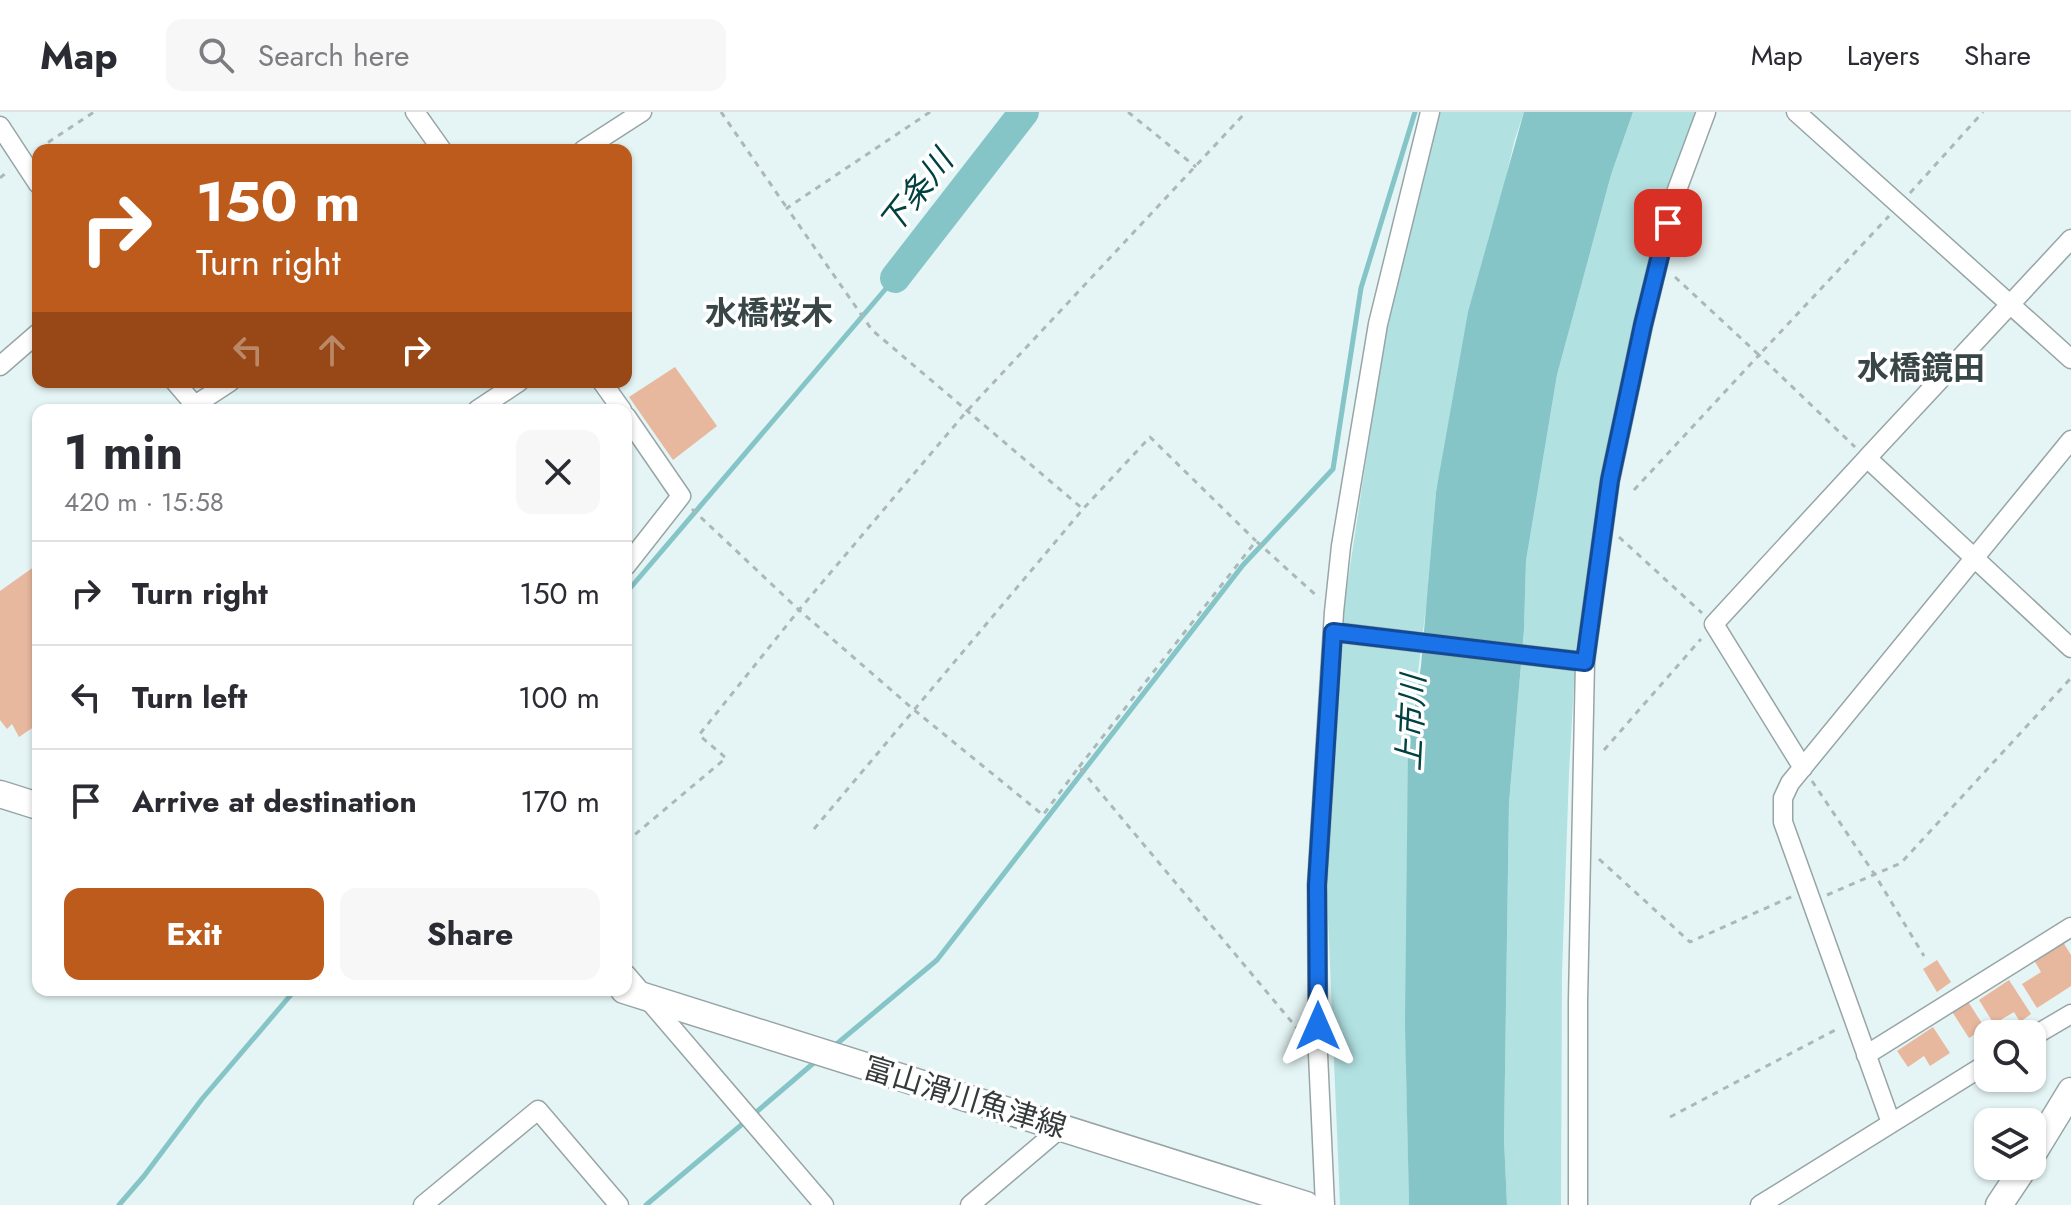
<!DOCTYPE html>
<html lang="en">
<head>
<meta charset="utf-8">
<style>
  body { margin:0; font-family:Jost,"Noto Sans JP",sans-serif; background:#f7f7f7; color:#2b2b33; height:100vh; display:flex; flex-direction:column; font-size:30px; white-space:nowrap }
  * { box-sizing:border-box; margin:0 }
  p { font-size:26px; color:#7c7c81 }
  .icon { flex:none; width:44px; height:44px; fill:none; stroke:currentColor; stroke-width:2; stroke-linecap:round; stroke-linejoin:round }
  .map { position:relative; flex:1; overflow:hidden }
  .details { position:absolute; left:32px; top:292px; width:600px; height:592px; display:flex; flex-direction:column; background:#fff; border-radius:16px; box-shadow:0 2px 6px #0004 }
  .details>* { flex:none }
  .hud { position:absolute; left:32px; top:32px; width:600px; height:244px; border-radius:16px; box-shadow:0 2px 6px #0004; background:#bd5b1c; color:#fff; overflow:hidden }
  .buttons { position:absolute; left:1974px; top:908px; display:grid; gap:16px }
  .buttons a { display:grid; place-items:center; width:72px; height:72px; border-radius:16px; background:#fff; box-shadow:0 2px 6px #0004; font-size:40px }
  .pin { position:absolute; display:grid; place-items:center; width:68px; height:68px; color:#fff; margin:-34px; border-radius:16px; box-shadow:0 4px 12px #0006 }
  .me { position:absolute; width:88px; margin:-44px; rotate:0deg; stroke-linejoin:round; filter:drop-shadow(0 0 6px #0008) }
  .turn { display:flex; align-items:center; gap:28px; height:168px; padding:0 32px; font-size:36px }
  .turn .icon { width:104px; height:104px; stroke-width:2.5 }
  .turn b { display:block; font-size:56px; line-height:68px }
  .lanes { display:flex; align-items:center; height:76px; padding:0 32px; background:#0003; justify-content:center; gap:40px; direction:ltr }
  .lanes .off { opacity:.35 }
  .round { display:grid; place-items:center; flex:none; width:84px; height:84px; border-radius:16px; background:#f7f7f7 }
  .head { display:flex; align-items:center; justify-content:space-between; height:136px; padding:0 32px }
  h1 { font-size:48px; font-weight:700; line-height:60px }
  .primary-button { display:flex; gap:16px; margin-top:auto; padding:16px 32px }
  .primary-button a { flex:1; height:92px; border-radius:16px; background:#bd5b1c; color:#fff; font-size:32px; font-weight:700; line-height:92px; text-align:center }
  .primary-button a+a { background:#f7f7f7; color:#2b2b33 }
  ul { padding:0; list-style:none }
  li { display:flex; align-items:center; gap:24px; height:104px; padding:0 32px; border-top:2px solid #e1e1e2 }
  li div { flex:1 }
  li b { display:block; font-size:30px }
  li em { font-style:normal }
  header { display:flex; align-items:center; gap:48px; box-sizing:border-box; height:112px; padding:0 40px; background:#fff; border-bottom:2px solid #e1e1e2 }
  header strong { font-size:38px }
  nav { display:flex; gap:44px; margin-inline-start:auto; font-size:28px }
  .search { width:560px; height:72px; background:#f7f7f7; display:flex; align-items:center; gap:20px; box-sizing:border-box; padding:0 28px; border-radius:16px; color:#7c7c81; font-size:30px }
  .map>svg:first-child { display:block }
</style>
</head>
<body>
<header>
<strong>Map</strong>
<div class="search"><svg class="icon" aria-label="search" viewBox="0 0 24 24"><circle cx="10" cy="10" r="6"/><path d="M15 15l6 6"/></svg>Search here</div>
<nav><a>Map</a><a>Layers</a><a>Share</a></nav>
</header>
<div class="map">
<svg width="2071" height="1093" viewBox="0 0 2071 1093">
  <rect width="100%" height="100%" fill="#e5f5f5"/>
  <path fill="#b2e1e2" d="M1439 0H1524L1514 30 1436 380 1427 487 1409 633 1406 946 1409 1093H1340L1327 781 1344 495 1389 195Z
    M1633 0H1695L1655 126 1614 311 1576 536 1569 661 1562 862 1561 1093H1507L1504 1027 1509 691 1524 518 1526 449 1557 263 1611 63Z"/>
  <path fill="#85c5c7" d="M1524 0H1633L1611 63 1557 263 1526 449 1524 518 1509 691 1504 1027 1507 1093H1409L1405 912 1408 638 1421 554 1436 380 1468 200Z"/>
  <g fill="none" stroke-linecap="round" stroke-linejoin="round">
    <path stroke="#85c5c7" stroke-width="5" d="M626 481 895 166
      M833 935 937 848 1243 453 1333 357 1361 176 1415 0
      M754 1002 816 949
      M119 1093 144 1064 202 987 295 878
      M646 1093 746 1009"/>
    <path stroke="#85c5c7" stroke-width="30" d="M895 166 1024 0"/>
  </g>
  <path fill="#e7b79e" d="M675 255 717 314 673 348 629 285Z
    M38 452V612L19 625 12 612 7 617 0 608V479Z
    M2063 830 2071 843V874L2037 896 2022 872 2041 860 2034 848Z
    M1937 848 1951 870 1937 880 1923 857Z
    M2009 868 2031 902 2020 910 2014 900 1994 912 1979 888Z
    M1967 888 1985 916 1969 926 1951 898Z
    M1933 915 1950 941 1930 954 1924 944 1908 955 1897 939Z"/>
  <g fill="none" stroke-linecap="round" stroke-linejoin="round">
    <defs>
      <path id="street" d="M415 0 442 38
        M1796 0 2071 247
        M0 14 38 72
        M583 38 642 0
        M0 254 38 221
        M175 270 199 298
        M602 270 622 298
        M195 293 230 270
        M477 298 519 270
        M626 304 681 384 626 454
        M1867 346 2071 127
        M1333 520 1585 550
        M1803 656 1714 512 1867 346 2071 536
        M626 862 824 1093
        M2032 925 2071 902
        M1866 943 2071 815
        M1891 1011 1783 710V686L1790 671 2071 328
        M423 1093 538 998 619 1093
        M970 1093 1062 1015
        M1325 1093 1318 942 1317 773 1334 500 1341 434 1378 212 1430 0
        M1578 1093V889L1585 550 1610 368 1643 213 1674 86 1706 0
        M1760 1093 1988 951"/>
      <path id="secondary" d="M0 682 38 694
        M624 878 1306 1093
        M2032 1043 2071 979
        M1999 1093 2025 1054"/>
    </defs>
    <use href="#street" stroke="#97a5a6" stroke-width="21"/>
    <use href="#secondary" stroke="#97a5a6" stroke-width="29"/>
    <path stroke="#abb8b8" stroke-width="3" stroke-dasharray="6 6" stroke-linecap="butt" d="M721 0 787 96
      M930 0 787 96 872 218 1083 397
      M1128 0 1196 55
      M38 37 94 0
      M0 66 9 58
      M1910 81 1983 0
      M1675 165 1759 243 1889 104
      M1634 378 1759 243 1855 335
      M692 397 799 498 913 597 1043 703 1079 655 1301 921
      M1619 425 1702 501
      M1604 638 1701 527
      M1079 655 1256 429 1319 486
      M1812 669 1875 763 1924 844
      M814 717 1083 397 1150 325 1256 429
      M626 730 726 646 699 623 799 498 966 300 1246 0
      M1599 747 1690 830 1793 784
      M1827 783 1901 751 2071 566
      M1670 1005 1839 916"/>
    <use href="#street" stroke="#fff" stroke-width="18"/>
    <use href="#secondary" stroke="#fff" stroke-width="26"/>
  </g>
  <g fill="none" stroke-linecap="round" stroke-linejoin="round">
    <defs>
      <path id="route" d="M1318 914 1317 773 1333 520 1585 550 1610 368 1643 213 1668 111"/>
    </defs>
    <use href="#route" stroke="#114b97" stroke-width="20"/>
    <use href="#route" stroke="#1a73e8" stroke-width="14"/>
  </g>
  <g text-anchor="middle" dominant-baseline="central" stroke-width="7" stroke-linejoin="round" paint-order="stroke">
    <g font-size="30" fill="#353b3b" stroke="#fff">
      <text transform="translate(965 985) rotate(17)">富山滑川魚津線</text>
    </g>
    <g font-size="32" font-style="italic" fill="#014142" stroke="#fff">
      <text transform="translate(916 80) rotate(-52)">下条川</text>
      <text transform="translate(1411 611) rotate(-87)">上市川</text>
    </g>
    <g font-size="32" font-weight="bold" fill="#394646" stroke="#fff">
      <text x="769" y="201">水橋桜木</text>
      <text x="1921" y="256">水橋鏡田</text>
    </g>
  </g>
</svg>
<div class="buttons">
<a><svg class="icon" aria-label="search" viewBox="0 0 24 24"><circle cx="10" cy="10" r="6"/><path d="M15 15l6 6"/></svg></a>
<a><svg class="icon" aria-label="layers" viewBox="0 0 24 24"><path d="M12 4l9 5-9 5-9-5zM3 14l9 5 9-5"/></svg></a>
</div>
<div class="pin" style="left:1668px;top:111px;background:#d93025"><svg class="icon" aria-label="arrive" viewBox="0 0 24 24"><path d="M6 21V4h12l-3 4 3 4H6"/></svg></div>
<svg class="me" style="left:1318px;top:914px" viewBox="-20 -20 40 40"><path d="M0-17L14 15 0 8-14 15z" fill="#1a73e8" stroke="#fff" stroke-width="4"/></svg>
<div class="hud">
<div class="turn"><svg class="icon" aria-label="right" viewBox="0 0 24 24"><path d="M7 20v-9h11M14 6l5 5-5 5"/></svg><div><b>150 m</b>Turn right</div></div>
<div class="lanes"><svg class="icon off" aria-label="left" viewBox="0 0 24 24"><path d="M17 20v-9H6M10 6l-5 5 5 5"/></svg><svg class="icon off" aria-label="ahead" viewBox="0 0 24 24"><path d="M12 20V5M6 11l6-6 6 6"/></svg><svg class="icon" aria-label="right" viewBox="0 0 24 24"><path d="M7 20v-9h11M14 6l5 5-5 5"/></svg></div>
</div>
<section class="details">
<div class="head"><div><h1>1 min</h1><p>420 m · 15:58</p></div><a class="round"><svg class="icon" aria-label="close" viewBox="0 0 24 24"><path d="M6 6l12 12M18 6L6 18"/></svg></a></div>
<ul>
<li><svg class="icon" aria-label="right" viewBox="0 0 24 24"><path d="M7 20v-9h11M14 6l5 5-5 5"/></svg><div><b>Turn right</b></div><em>150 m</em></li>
<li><svg class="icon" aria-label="left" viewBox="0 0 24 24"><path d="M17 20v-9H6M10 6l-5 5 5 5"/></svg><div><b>Turn left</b></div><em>100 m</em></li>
<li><svg class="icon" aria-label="arrive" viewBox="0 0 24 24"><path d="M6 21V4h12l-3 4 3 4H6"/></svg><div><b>Arrive at destination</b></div><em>170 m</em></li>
</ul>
<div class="primary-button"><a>Exit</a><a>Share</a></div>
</section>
</div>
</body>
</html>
